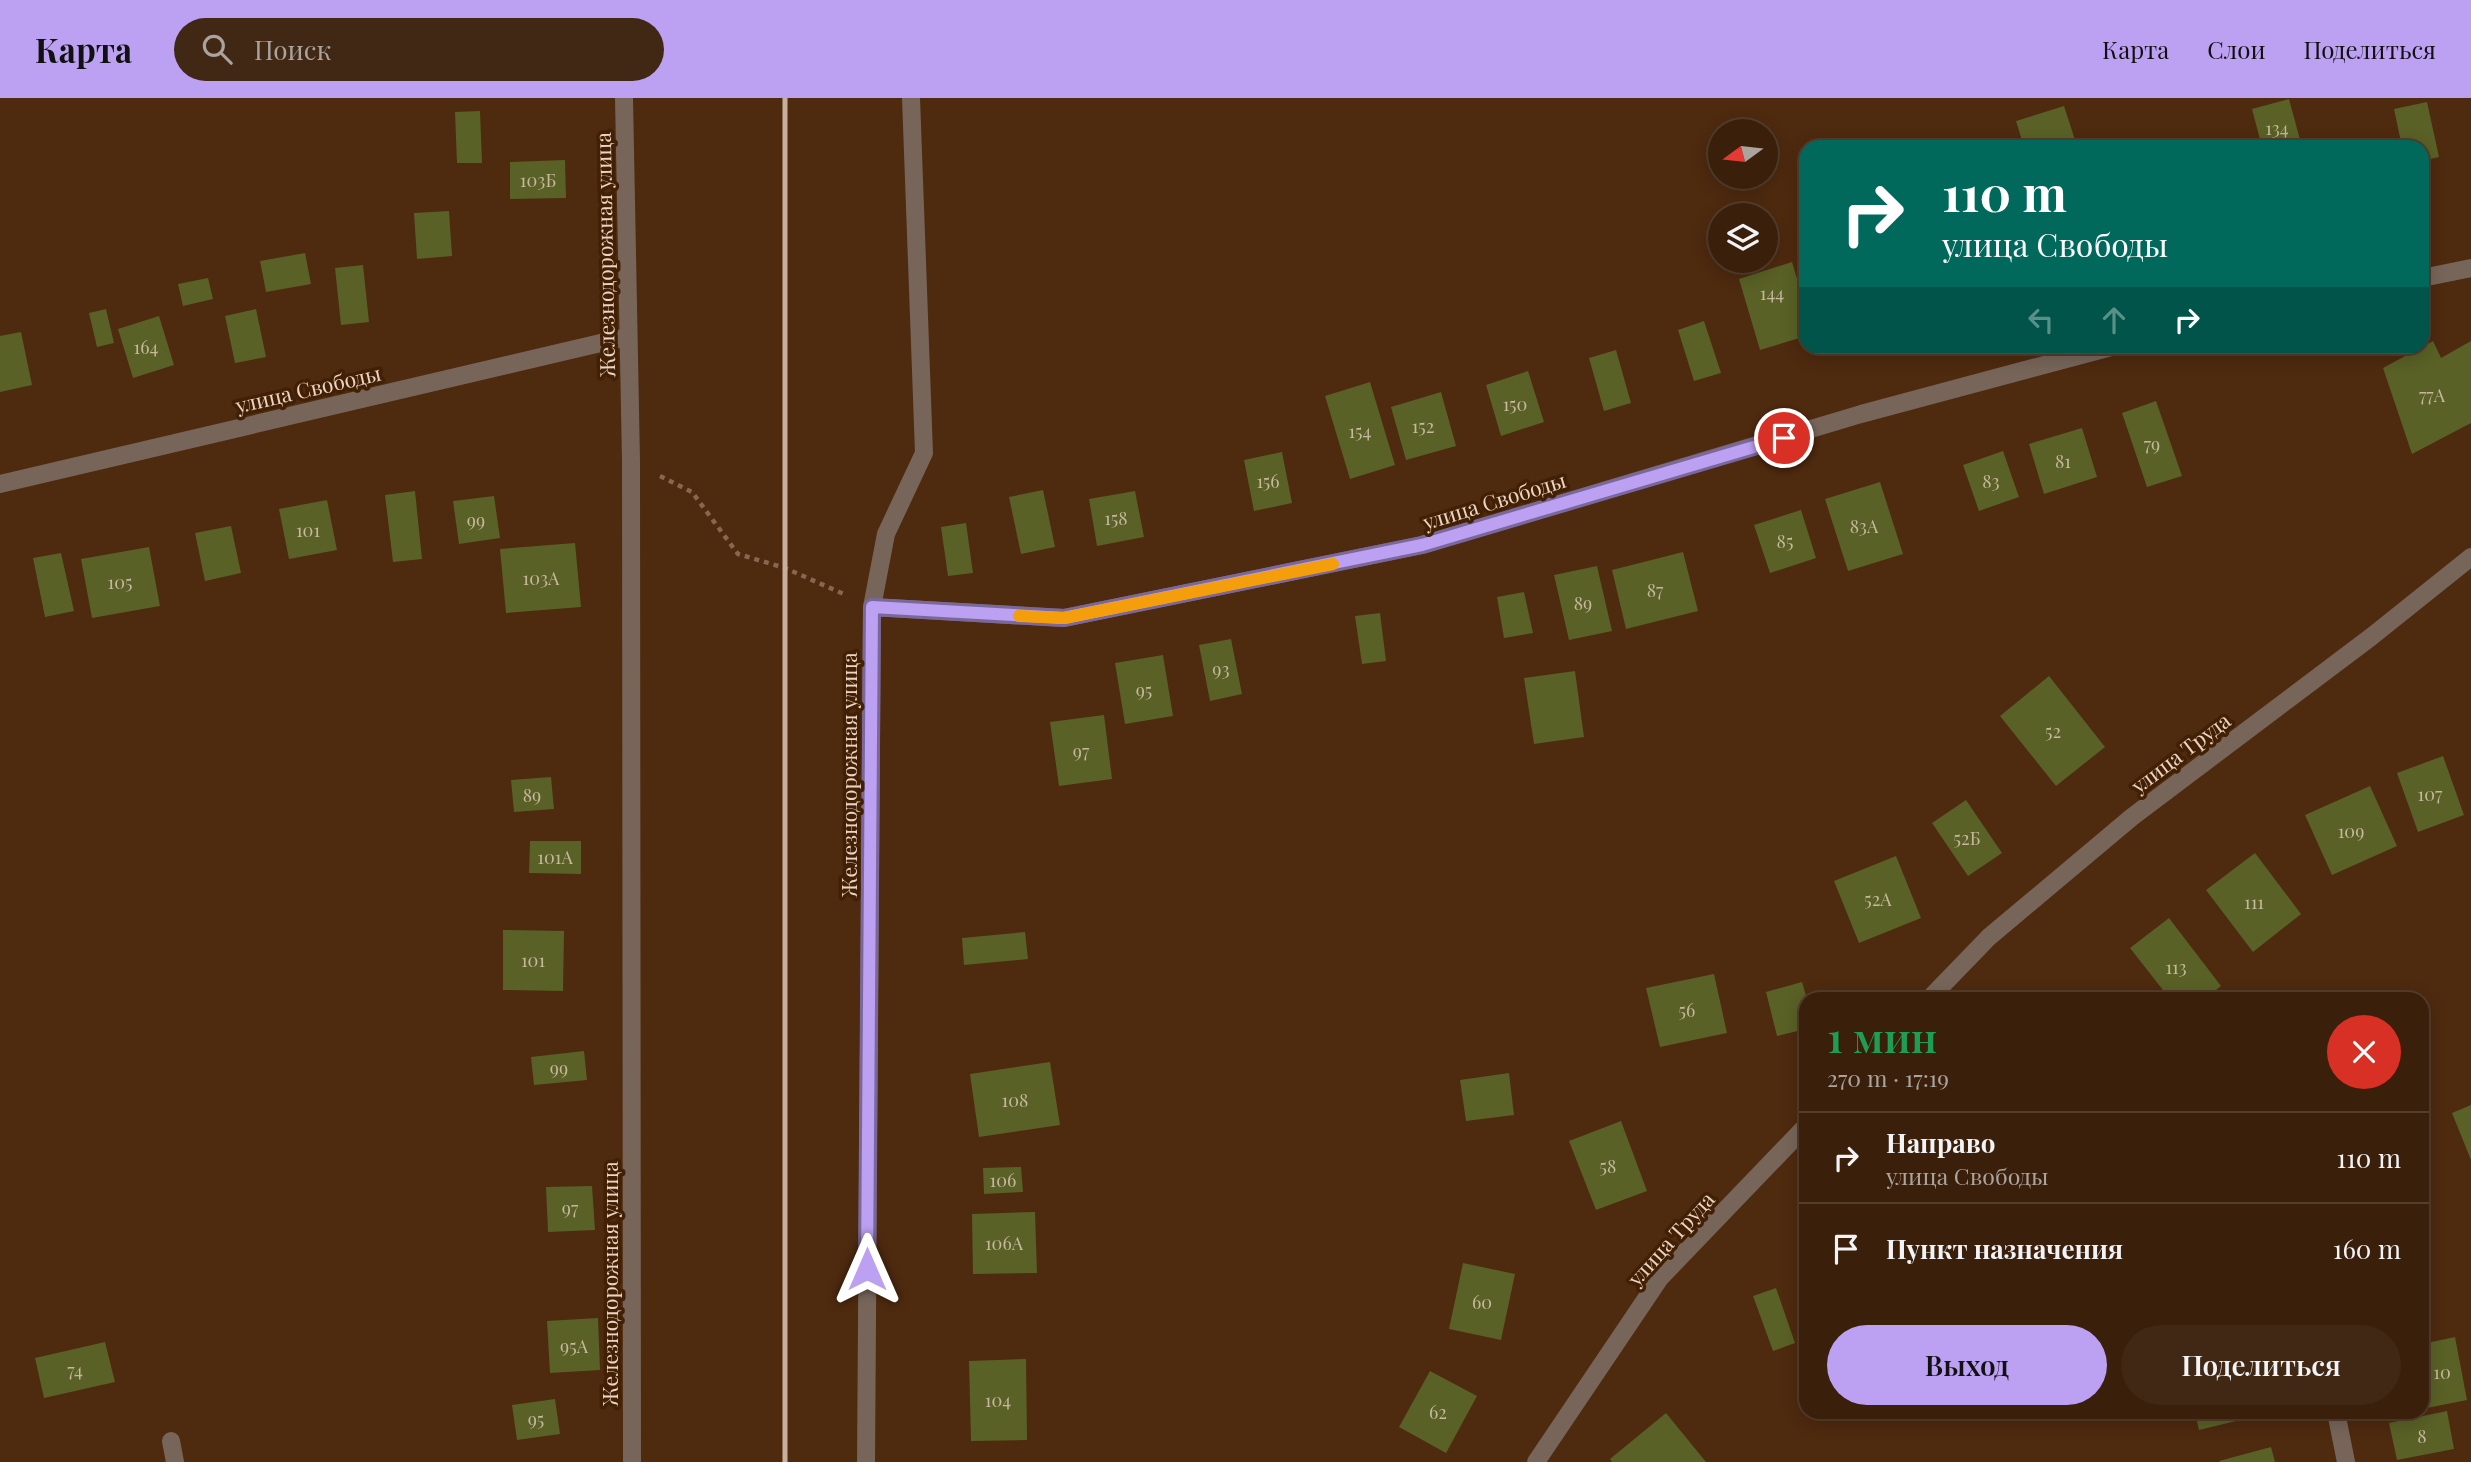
<!DOCTYPE html>
<html lang="ru">
<head>
<meta charset="utf-8">
<style>
  body { margin:0; font-family:"Playfair Display",serif; background:#412814; color:#f1f3f6; height:100vh; display:flex; flex-direction:column; font-size:26px; white-space:nowrap }
  * { box-sizing:border-box; margin:0 }
  p { font-size:23px; color:#aba39d }
  .icon { flex:none; width:38px; height:38px; fill:none; stroke:currentColor; stroke-width:2; stroke-linecap:round; stroke-linejoin:round }
  .map { position:relative; flex:1; overflow:hidden }
  .sheet { position:absolute; left:1799px; top:894px; width:630px; height:427px; display:flex; flex-direction:column; background:#3a200b; border-radius:21px; box-shadow:0 4px 18px #0003,0 0 0 2px #543e2c }
  .sheet>* { flex:none }
  .hud { position:absolute; left:1799px; top:42px; width:630px; height:214px; border-radius:21px; box-shadow:0 4px 18px #0003,0 0 0 2px #543e2c; background:#00695c; color:#fff; overflow:hidden }
  .needle { width:46px; rotate:255deg }
  .controls { position:absolute; left:1708px; top:21px; display:grid; gap:14px }
  .controls a { display:grid; place-items:center; width:70px; height:70px; border-radius:50%; background:#3a200b; box-shadow:0 4px 18px #0003,0 0 0 2px #543e2c; font-size:35px }
  .pin { position:absolute; display:grid; place-items:center; width:60px; height:60px; color:#fff; margin:-30px; border:4px solid #fff; border-radius:50%; box-shadow:0 2px 7px #0007 }
  .me { position:absolute; width:77px; margin:-38px; rotate:0deg; stroke-linejoin:round; filter:drop-shadow(0 0 5px #0008) }
  .turn { display:flex; align-items:center; gap:24px; height:147px; padding:0 28px; font-size:32px }
  .turn .icon { width:91px; height:91px; stroke-width:2.5 }
  .turn b { display:block; font-size:49px; line-height:60px }
  .lanes { display:flex; align-items:center; height:66px; padding:0 28px; background:#0003; justify-content:center; gap:35px; direction:ltr }
  .lanes .off { opacity:.35 }
  .round { display:grid; place-items:center; flex:none; width:74px; height:74px; border-radius:37px; background:#412814 }
  .head { display:flex; align-items:center; justify-content:space-between; height:119px; padding:0 28px }
  h1 { font-size:42px; font-weight:600; line-height:52px; color:#1e9e55 }
  .button { display:flex; gap:14px; margin-top:auto; padding:14px 28px }
  .button a { flex:1; height:80px; border-radius:42px; background:#bca0f2; color:#111; font-size:28px; font-weight:600; line-height:80px; text-align:center }
  .button a+a { background:#412814; color:#f1f3f6 }
  ul { padding:0; list-style:none }
  li { display:flex; align-items:center; gap:21px; height:91px; padding:0 28px; border-top:2px solid #543e2c }
  li div { flex:1 }
  li b { display:block; font-size:26px }
  li em { font-style:normal }
  header { display:flex; align-items:center; gap:42px; box-sizing:border-box; height:98px; padding:0 35px; background:#bca0f2; color:#111 }
  header strong { font-size:33px }
  nav { display:flex; gap:38px; margin-inline-start:auto; font-size:24px }
  .search { width:490px; height:63px; background:#412814; display:flex; align-items:center; gap:18px; box-sizing:border-box; padding:0 24px; border-radius:38px; color:#aba39d; font-size:26px }
  .map>svg:first-child { display:block }
</style>
</head>
<body>
<header>
<strong>Карта</strong>
<div class="search"><svg class="icon" aria-label="search" viewBox="0 0 24 24"><circle cx="10" cy="10" r="6"/><path d="M15 15l6 6"/></svg>Поиск</div>
<nav><a>Карта</a><a>Слои</a><a>Поделиться</a></nav>
</header>
<div class="map">
<svg width="2471" height="1364" viewBox="0 0 2471 1364">
  <rect width="100%" height="100%" fill="#4e2a0f"/>
  <path fill="#596126" d="M2289 1 2302 49H2262L2252 11Z
    M2427 4 2439 59 2422 63V49H2402L2394 11Z
    M2064 8 2077 48 2024 49 2016 23Z
    M480 13 482 65H457L455 14Z
    M565 62 566 100 510 101V64Z
    M449 113 452 158 417 161 414 115Z
    M305 155 311 186 266 194 260 163Z
    M1792 164 1806 210V238L1760 252 1739 181Z
    M363 167 369 224 341 227 335 170Z
    M208 180 213 201 183 208 178 186Z
    M106 211 114 245 97 249 89 215Z
    M256 211 266 259 235 265 225 218Z
    M159 218 174 267 133 280 118 231Z
    M1704 223 1721 275 1694 283 1678 232Z
    M21 234 32 287 0 294V238Z
    M2433 243 2441 260 2471 243V325L2412 356 2383 270Z
    M1616 252 1631 305 1604 313 1589 260Z
    M1528 273 1544 324 1501 338 1486 287Z
    M1370 284 1395 367 1350 381 1325 298Z
    M1441 294 1456 348 1406 362 1391 309Z
    M2156 303 2182 378 2147 389 2122 315Z
    M2082 330 2097 379 2044 396 2029 346Z
    M2003 353 2019 399 1979 413 1963 367Z
    M1282 354 1292 405 1254 413 1244 362Z
    M1880 384 1903 456 1848 473 1825 401Z
    M1043 392 1055 449 1021 456 1009 399Z
    M415 393 422 461 393 464 385 397Z
    M1135 393 1144 439 1097 448 1089 401Z
    M494 398 500 440 459 446 453 403Z
    M327 402 337 452 289 461 279 411Z
    M1801 412 1816 460 1770 475 1754 427Z
    M966 425 973 475 948 478 941 429Z
    M231 428 241 475 205 483 195 435Z
    M575 445 581 509 506 515 500 451Z
    M149 449 160 508 92 520 81 461Z
    M1683 454 1698 513 1626 531 1612 472Z
    M61 455 74 513 45 519 33 460Z
    M1597 468 1612 533 1569 542 1554 477Z
    M1524 494 1533 535 1504 540 1497 499Z
    M1380 515 1386 563 1362 566 1355 518Z
    M1231 541 1242 596 1210 603 1199 547Z
    M1163 557 1173 618 1125 626 1115 565Z
    M1575 573 1584 639 1534 646 1524 580Z
    M2049 578 2105 649 2056 688 2000 618Z
    M1104 617 1112 681 1059 688 1050 624Z
    M2443 658 2464 717 2418 734 2397 675Z
    M551 679 554 711 514 714 511 682Z
    M2370 688 2397 748 2332 777 2305 717Z
    M1966 702 2002 755 1968 778 1932 725Z
    M530 743H581V776L529 775Z
    M2255 755 2301 816 2253 854 2206 792Z
    M1896 758 1921 820 1859 845 1834 783Z
    M2169 820 2221 888 2205 901H2170L2130 850Z
    M503 832 564 833 563 893 503 892Z
    M1025 834 1028 861 964 867 962 840Z
    M1714 876 1727 935 1660 949 1646 890Z
    M1802 884 1807 901 1806 931 1777 938 1766 894Z
    M584 953 587 982 534 987 531 959Z
    M1050 964 1060 1027 979 1039 970 976Z
    M1509 975 1514 1017 1466 1023 1460 982Z
    M2471 1007V1062L2452 1015Z
    M1621 1023 1647 1093 1596 1112 1569 1043Z
    M1021 1069 1023 1094 984 1096 983 1070Z
    M592 1088 595 1132 548 1134 546 1089Z
    M1035 1114 1037 1175 973 1176 972 1116Z
    M1463 1165 1515 1176 1501 1242 1449 1231Z
    M1776 1190 1795 1245 1773 1253 1753 1198Z
    M598 1220 600 1272 550 1275 547 1223Z
    M2455 1239 2467 1302 2422 1311V1246Z
    M105 1244 115 1284 44 1300 35 1260Z
    M1026 1261 1027 1342 971 1343 969 1263Z
    M1430 1273 1477 1298 1446 1355 1399 1329Z
    M555 1301 560 1336 517 1342 512 1307Z
    M2447 1313 2454 1351 2397 1362 2389 1325Z
    M2195 1314H2269V1315L2199 1332Z
    M1666 1315 1706 1364H1612L1610 1361Z
    M2271 1349 2275 1364H2220L2219 1363Z"/>
  <g fill="none" stroke-linecap="round" stroke-linejoin="round">
    <path stroke="#866750" stroke-width="4.5" stroke-dasharray="5 5" stroke-linecap="butt" d="M660 378 692 394 738 456 785 470 846 497"/>
    <path stroke="#776559" stroke-width="18" d="M624 0 631 363 632 1364
      M2422 180 2471 170
      M0 386 626 239
      M872 509 1064 520 1422 447 1861 316 2115 248
      M1929 901 1989 839 2132 719 2371 539 2471 459
      M2336 1314 2346 1364
      M171 1343 175 1364
      M866 1364 872 509 886 436 924 355 911 0
      M1536 1364 1660 1180 1806 1028"/>
    <path stroke="#c9af9d" stroke-width="5" d="M785 1364V0"/>
  </g>
  <g fill="none" stroke-linecap="round" stroke-linejoin="round">
    <defs>
      <path id="route" d="M867 1171 872 509 1064 520 1422 447 1784 340"/>
    </defs>
    <use href="#route" stroke="#7a689d" stroke-width="18"/>
    <use href="#route" stroke="#bca0f2" stroke-width="12"/>
    <path stroke="#f59e0b" stroke-width="12" d="M1019 518 1064 520 1333 466"/>
  </g>
  <g text-anchor="middle" dominant-baseline="central" stroke-width="7" stroke-linejoin="round" paint-order="stroke">
    <g font-size="18" fill="#c6b79d">
      <text x="2277" y="30">134</text>
      <text x="538" y="82">103Б</text>
      <text x="1772" y="195">144</text>
      <text x="146" y="249">164</text>
      <text x="2432" y="297">77А</text>
      <text x="1515" y="306">150</text>
      <text x="1423" y="328">152</text>
      <text x="1360" y="333">154</text>
      <text x="2152" y="346">79</text>
      <text x="2063" y="363">81</text>
      <text x="1268" y="383">156</text>
      <text x="1991" y="383">83</text>
      <text x="1116" y="420">158</text>
      <text x="476" y="422">99</text>
      <text x="1864" y="428">83А</text>
      <text x="308" y="432">101</text>
      <text x="1785" y="443">85</text>
      <text x="541" y="480">103А</text>
      <text x="120" y="484">105</text>
      <text x="1655" y="492">87</text>
      <text x="1583" y="505">89</text>
      <text x="1221" y="571">93</text>
      <text x="1144" y="592">95</text>
      <text x="2053" y="633">52</text>
      <text x="1081" y="653">97</text>
      <text x="2430" y="696">107</text>
      <text x="532" y="697">89</text>
      <text x="2351" y="733">109</text>
      <text x="1967" y="740">52Б</text>
      <text x="555" y="759">101А</text>
      <text x="1878" y="801">52А</text>
      <text x="2254" y="804">111</text>
      <text x="533" y="862">101</text>
      <text x="2176" y="869">113</text>
      <text x="1687" y="912">56</text>
      <text x="559" y="970">99</text>
      <text x="1015" y="1002">108</text>
      <text x="1608" y="1068">58</text>
      <text x="1003" y="1082">106</text>
      <text x="570" y="1110">97</text>
      <text x="1004" y="1145">106А</text>
      <text x="1482" y="1204">60</text>
      <text x="574" y="1248">95А</text>
      <text x="75" y="1272">74</text>
      <text x="2442" y="1274">10</text>
      <text x="998" y="1302">104</text>
      <text x="1438" y="1314">62</text>
      <text x="536" y="1321">95</text>
      <text x="2422" y="1338">8</text>
    </g>
    <g font-size="21" fill="#ebd4c5" stroke="#422004">
      <text transform="translate(604 157) rotate(-91)">Железнодорожная улица</text>
      <text transform="translate(308 290) rotate(-13)">улица Свободы</text>
      <text transform="translate(1494 402) rotate(-17)">улица Свободы</text>
      <text transform="translate(2180 654) rotate(-37)">улица Труда</text>
      <text transform="translate(848 677) rotate(-90)">Железнодорожная улица</text>
      <text transform="translate(1670 1140) rotate(-48)">улица Труда</text>
      <text transform="translate(609 1186) rotate(-90)">Железнодорожная улица</text>
    </g>
  </g>
</svg>
<div class="controls">
<a><svg class="needle" viewBox="-14 -14 28 28"><path d="M0-13l5 13h-10z" fill="#e53935"/><path d="M0 13l5-13h-10z" fill="#aba39d"/></svg></a>
<a><svg class="icon" aria-label="layers" viewBox="0 0 24 24"><path d="M12 4l9 5-9 5-9-5zM3 14l9 5 9-5"/></svg></a>
</div>
<div class="pin" style="left:1784px;top:340px;background:#d93025"><svg class="icon" aria-label="arrive" viewBox="0 0 24 24"><path d="M6 21V4h12l-3 4 3 4H6"/></svg></div>
<svg class="me" style="left:867px;top:1171px" viewBox="-20 -20 40 40"><path d="M0-17L14 15 0 8-14 15z" fill="#bca0f2" stroke="#fff" stroke-width="4"/></svg>
<div class="hud">
<div class="turn"><svg class="icon" aria-label="right" viewBox="0 0 24 24"><path d="M7 20v-9h11M14 6l5 5-5 5"/></svg><div><b>110 m</b>улица Свободы</div></div>
<div class="lanes"><svg class="icon off" aria-label="left" viewBox="0 0 24 24"><path d="M17 20v-9H6M10 6l-5 5 5 5"/></svg><svg class="icon off" aria-label="ahead" viewBox="0 0 24 24"><path d="M12 20V5M6 11l6-6 6 6"/></svg><svg class="icon" aria-label="right" viewBox="0 0 24 24"><path d="M7 20v-9h11M14 6l5 5-5 5"/></svg></div>
</div>
<section class="sheet">
<div class="head"><div><h1>1 мин</h1><p>270 m · 17:19</p></div><a class="round" style="background:#d93025;color:#fff"><svg class="icon" aria-label="close" viewBox="0 0 24 24"><path d="M6 6l12 12M18 6L6 18"/></svg></a></div>
<ul>
<li><svg class="icon" aria-label="right" viewBox="0 0 24 24"><path d="M7 20v-9h11M14 6l5 5-5 5"/></svg><div><b>Направо</b><p>улица Свободы</p></div><em>110 m</em></li>
<li><svg class="icon" aria-label="arrive" viewBox="0 0 24 24"><path d="M6 21V4h12l-3 4 3 4H6"/></svg><div><b>Пункт назначения</b></div><em>160 m</em></li>
</ul>
<div class="button"><a>Выход</a><a>Поделиться</a></div>
</section>
</div>
</body>
</html>
